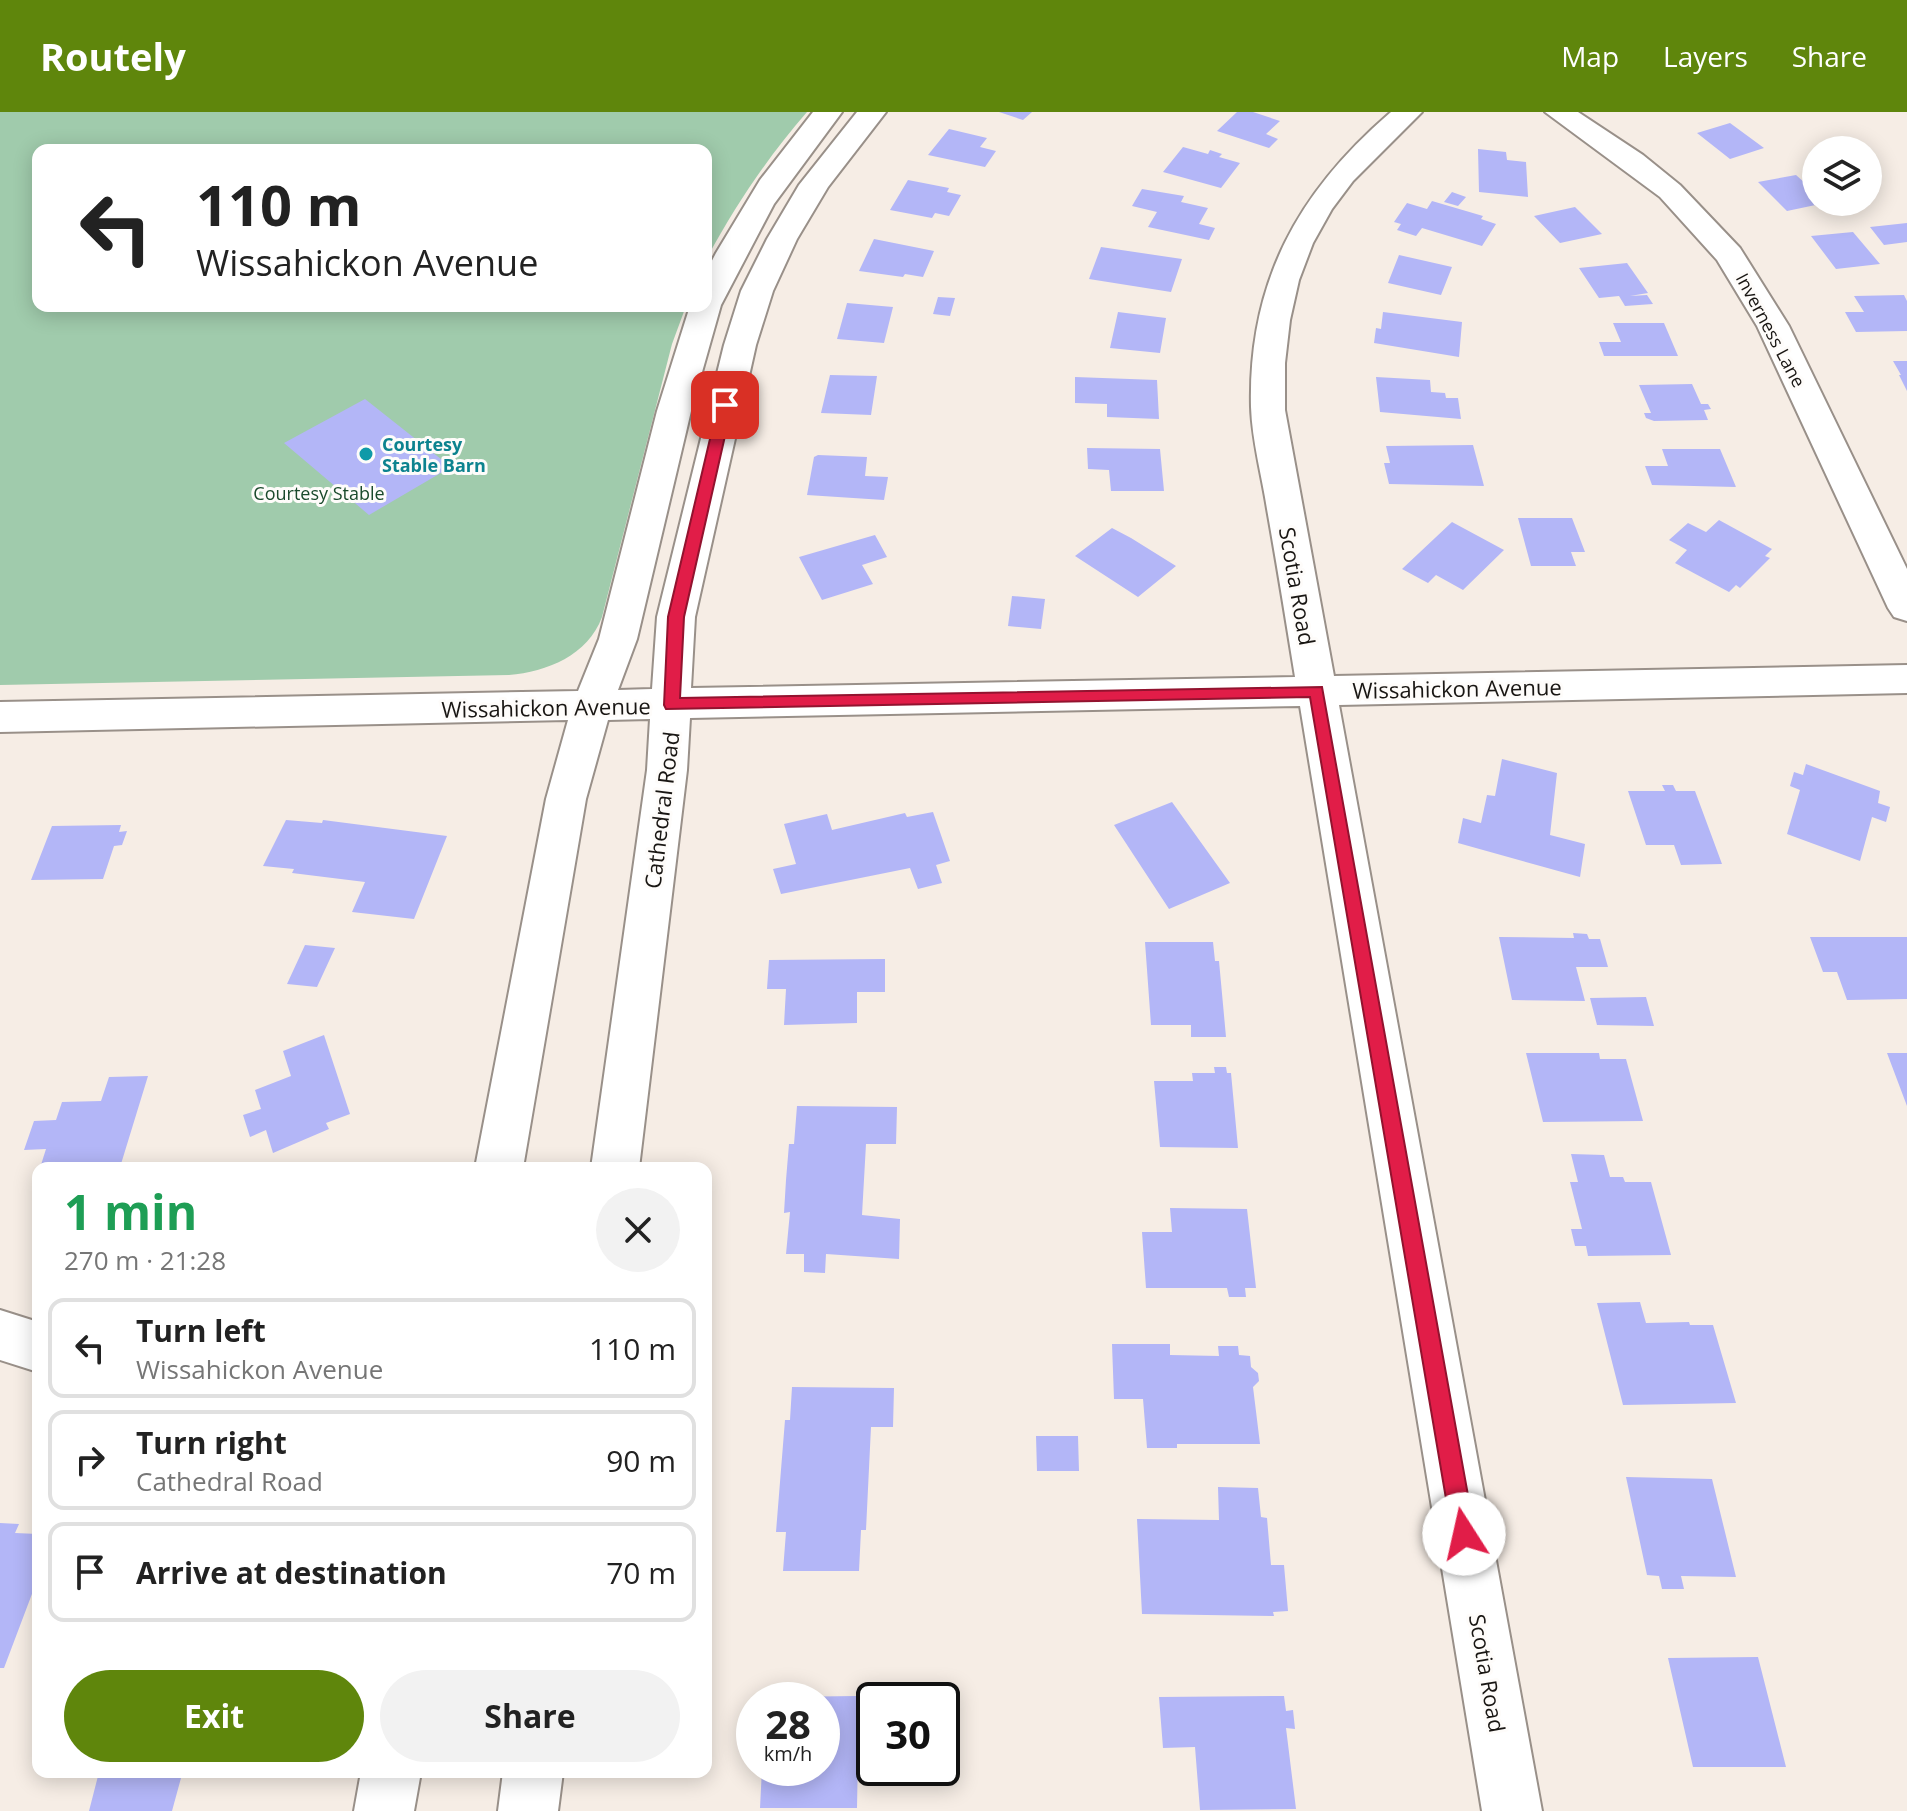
<!DOCTYPE html>
<html lang="en">
<head>
<meta charset="utf-8">
<style>
  body { margin:0; font-family:"Open Sans",sans-serif; background:#f2f2f2; color:#222; height:100vh; display:flex; flex-direction:column; font-size:30px; white-space:nowrap }
  * { box-sizing:border-box; margin:0 }
  p { font-size:26px; color:#767676 }
  .icon { flex:none; width:44px; height:44px; fill:none; stroke:currentColor; stroke-width:2; stroke-linecap:round; stroke-linejoin:round }
  .map { position:relative; flex:1; overflow:hidden }
  .sheet { position:absolute; left:32px; top:1050px; width:680px; height:616px; display:flex; flex-direction:column; background:#fff; border-radius:16px; box-shadow:0 4px 20px #0003 }
  .sheet>* { flex:none }
  .guide { position:absolute; left:32px; top:32px; width:680px; height:168px; border-radius:16px; box-shadow:0 4px 20px #0003; background:#fff; color:#222; overflow:hidden }
  .controls { position:absolute; left:1802px; top:24px; display:grid; gap:16px }
  .controls a { display:grid; place-items:center; width:80px; height:80px; border-radius:50%; background:#fff; box-shadow:0 4px 20px #0003; font-size:40px }
  .speed { position:absolute; left:736px; top:1570px; display:flex; gap:16px; font-size:40px; font-weight:700; text-align:center }
  .speed>* { display:grid; place-content:center; width:104px; height:104px; border-radius:50%; background:#fff; box-shadow:0 4px 20px #0003; line-height:1 }
  .speed small { font-size:20px; font-weight:400 }
  .speed .limit { border:4px solid #111; border-radius:12px; background:#fff; color:#111 }
  .pin { position:absolute; display:grid; place-items:center; width:68px; height:68px; color:#fff; margin:-34px; border-radius:16px; box-shadow:0 4px 12px #0006 }
  .me { position:absolute; width:88px; margin:-44px; rotate:350deg; stroke-linejoin:round; filter:drop-shadow(0 0 6px #0008) }
  .turn { display:flex; align-items:center; gap:28px; height:168px; padding:0 32px; font-size:36px }
  .turn .icon { width:104px; height:104px; stroke-width:2.5 }
  .turn b { display:block; font-size:56px; line-height:68px }
  .round { display:grid; place-items:center; flex:none; width:84px; height:84px; border-radius:42px; background:#f2f2f2 }
  .headline { display:flex; align-items:center; justify-content:space-between; height:136px; padding:0 32px }
  h1 { font-size:48px; font-weight:700; line-height:60px; color:#1e9e55 }
  .cta { display:flex; gap:16px; margin-top:auto; padding:16px 32px }
  .cta a { flex:1; height:92px; border-radius:48px; background:#5f860c; color:#fff; font-size:32px; font-weight:700; line-height:92px; text-align:center }
  .cta a+a { background:#f2f2f2; color:#222 }
  ul { padding:0; list-style:none }
  li { display:flex; align-items:center; gap:24px; height:100px; margin:0 16px 12px; padding:0 16px; border:4px solid #e0e0e0; border-radius:16px }
  li div { flex:1 }
  li b { display:block; font-size:30px }
  li em { font-style:normal }
  header { display:flex; align-items:center; gap:48px; box-sizing:border-box; height:112px; padding:0 40px; background:#5f860c; color:#fff }
  header strong { font-size:38px }
  nav { display:flex; gap:44px; margin-inline-start:auto; font-size:28px }
  .map>svg:first-child { display:block }
</style>
</head>
<body>
<header>
<strong>Routely</strong>
<nav><a>Map</a><a>Layers</a><a>Share</a></nav>
</header>
<div class="map">
<svg width="1907" height="1699" viewBox="0 0 1907 1699">
  <rect width="100%" height="100%" fill="#f6ede5"/>
  <path fill="#a0cbac" d="M0 0H807C767 46 735 94 706 148V38H38V194H686L672 232 602 505C588 543 547 560 509 563L0 573Z"/>
  <path fill="#b3b6f7" d="M999 0H1032L1023 8Z
    M1237 0H1253L1280 9 1266 22 1278 27 1269 36 1217 19Z
    M1730 11 1764 36 1730 47 1697 21Z
    M949 17 987 26 980 35 996 39 985 55 928 43Z
    M1183 35 1208 42 1210 38 1222 42 1219 45 1240 51 1221 76 1163 60Z
    M1478 37 1506 40 1507 48 1526 50 1528 85 1479 80Z
    M1796 63 1816 81V90L1825 91 1787 99 1758 70Z
    M908 68 949 76 947 80 961 83 949 104 935 101 932 106 890 98Z
    M1142 77 1184 84 1181 90 1208 96 1199 112 1215 116 1209 128 1148 115 1157 100 1132 94Z
    M1452 80 1466 85 1458 94 1444 90Z
    M1432 89 1483 104 1481 107 1496 112 1482 134 1422 116 1416 124 1397 118 1401 112 1394 110 1407 91 1427 97Z
    M1575 95 1602 122 1560 131 1534 104Z
    M1907 111V130L1884 133 1870 115Z
    M1853 120 1880 152 1836 157 1811 124Z
    M874 127 934 139 923 165 905 162 903 165 859 159Z
    M1101 135 1182 147 1171 180 1089 167Z
    M1399 143 1452 155 1441 183 1388 171Z
    M1627 151 1648 181 1630 184 1647 183 1653 192 1625 194 1619 184 1599 186 1579 156Z
    M1904 183 1907 189V219L1856 220 1845 200H1864L1854 184Z
    M938 185 955 186 950 204 933 202Z
    M847 191 893 195 884 231 837 227Z
    M1118 200 1166 206 1160 241 1110 236Z
    M1383 200 1462 210 1459 245 1374 231 1376 216 1381 217Z
    M1613 211H1664L1678 244H1604L1599 230H1621Z
    M1893 249H1907V279L1899 263H1901Z
    M830 263 877 264 871 303 821 301Z
    M1075 265 1157 268 1159 307 1107 305V292L1075 291Z
    M1376 265 1430 268 1431 280 1445 281 1446 286H1458L1461 307 1380 300Z
    M1692 272 1701 292H1708L1711 297 1704 298 1708 308 1654 309 1646 306 1644 301H1651L1639 273Z
    M365 287 451 355 369 403 284 331Z
    M1473 333 1484 374 1389 372 1384 351H1390L1386 334Z
    M1087 336 1160 337 1164 379H1111L1109 358 1088 357Z
    M1662 337H1720L1736 375 1652 373 1645 354H1668Z
    M818 343 867 345 865 364 888 365 884 388 807 383 814 345Z
    M1518 406H1572L1585 440H1571L1576 454H1531Z
    M1719 408 1772 437 1765 444 1770 446 1740 476 1736 473 1729 480 1675 451 1687 438 1669 428 1688 411 1706 420Z
    M1452 410 1504 438 1463 478 1436 463 1428 471 1402 457Z
    M1112 416 1131 426 1176 454 1138 485 1075 444Z
    M875 423 887 445 862 453 873 472 822 488 799 445Z
    M1012 484 1045 487 1041 517 1008 514Z
    M1502 647 1557 661 1550 723 1585 732 1580 765 1458 731 1463 706 1481 711 1487 683 1495 684Z
    M1806 652 1880 679 1878 691 1890 695 1886 710 1872 705 1860 749 1787 722 1800 678 1790 674 1794 660 1803 663Z
    M1662 673H1673L1676 679H1695L1722 752 1681 753 1674 733H1646L1628 679H1665Z
    M1172 690 1230 771 1169 797 1114 713Z
    M933 700 950 749 936 753 942 771 918 777 910 756 781 782 773 757 796 752 784 712 827 702 832 718 905 701 907 705Z
    M286 708 322 711 323 708 447 724 414 807 352 800 365 770 292 761 294 757 263 754Z
    M121 713 119 720 127 719 122 733 114 734 103 767 31 768 52 714Z
    M1573 821 1587 822 1589 827H1600L1608 855H1576L1585 889 1512 888 1499 825 1574 826Z
    M1810 825H1907V887L1847 888 1837 860H1823Z
    M1145 830H1213L1215 849H1219L1226 925H1191V913H1151Z
    M305 833 335 836 317 875 287 872Z
    M885 847V880H857V911L784 913 786 877H767L769 848Z
    M1646 885 1654 914 1597 913 1590 886Z
    M324 923 350 1002 326 1011 329 1017 273 1041 266 1018 250 1025 243 1003 261 997 255 978 291 964 283 939Z
    M1526 941H1599L1600 947H1626L1643 1009 1543 1010Z
    M1887 941H1907V994Z
    M1214 955H1226L1227 961H1231L1238 1036 1160 1035 1154 969H1193L1192 961H1215Z
    M148 964 121 1052 96 1053 95 1056H40L46 1037 24 1038 34 1009 56 1008 62 990 101 989 109 965Z
    M797 994 897 995 896 1032H866L862 1103 900 1107 899 1147 826 1142 825 1161 804 1160V1142H786L790 1100 784 1101 786 1068 789 1032H794Z
    M1571 1042 1604 1043 1610 1065H1623L1625 1070H1651L1671 1143 1588 1144 1586 1134H1575L1571 1117H1582L1570 1070H1578Z
    M1170 1096 1247 1097 1256 1176H1245L1246 1185H1229L1227 1176H1146L1142 1120H1172Z
    M1640 1190 1646 1211 1689 1210 1690 1213H1713L1736 1291 1623 1293 1597 1191Z
    M1112 1232H1170V1243L1219 1244 1218 1234H1238L1239 1243 1250 1244 1251 1255 1258 1261 1259 1269 1253 1275 1260 1332H1177V1336H1147L1143 1287H1114Z
    M792 1275 894 1276 893 1315H871L866 1418H861L859 1459H783L786 1420H776L785 1308H790Z
    M1036 1324H1078L1079 1359H1037Z
    M1626 1365 1712 1367 1736 1465 1681 1464 1684 1477H1662L1659 1464 1647 1463Z
    M1218 1375 1258 1376 1261 1405 1267 1406 1271 1453H1284L1288 1499 1273 1500 1274 1504 1142 1502 1137 1407 1219 1408Z
    M0 1411 19 1412 15 1421 38 1422V1466L4 1556H0Z
    M1758 1545 1786 1655H1693L1668 1546Z
    M929 1583V1588H874V1642H858L857 1696H760L762 1656H822V1588H783V1585Z
    M1284 1584 1286 1599 1293 1598 1295 1617 1286 1616 1296 1697 1200 1698 1195 1635 1163 1636 1159 1585Z
    M138 1660H160L159 1666H181L172 1699H89L98 1664H138Z"/>
  <g fill="none" stroke-linecap="round" stroke-linejoin="round">
    <defs>
      <path id="minor" d="M813 0H842L774 92 721 193 691 299 637 527 618 578 652 577 657 505 724 233 741 179 767 127 799 73 857 0H886L828 75 797 127 773 179 756 233 695 505 691 576 1295 565C1286 509 1277 453 1267 397 1262 364 1252 329 1251 295 1248 170 1298 80 1391 0H1422L1353 69 1332 97 1313 131 1299 168 1290 208 1285 251V298L1334 564 1907 553V581L1339 593 1542 1699H1482L1300 594 690 606 687 658 639 1056H591L647 658 650 607 608 608 586 687 523 1056H475L546 687 568 608 0 620V590L578 579 599 527 657 299 690 194H706V160L716 141 760 68Z
        M1545 0H1578L1643 43 1680 73 1740 136 1789 214 1907 457V509L1894 505 1888 496 1757 214 1717 148 1660 85Z
        M0 1198 38 1210V1260L0 1248Z
        M361 1660H421L414 1699H354Z
        M503 1660H563L558 1699H498Z"/>
    </defs>
    <use href="#minor" stroke="#999089" stroke-width="4"/>
    <use href="#minor" fill="#fff" fill-rule="evenodd"/>
  </g>
  <path fill="#e11d48" stroke="#92132f" stroke-width="2" d="M725 289 732 293 684 505 680 586 1322 575 1475 1422 1472 1430 1464 1434 1456 1430 1452 1422 1310 585 666 597 664 593 668 505 718 293Z"/>
  <circle fill="#0f9aa8" stroke="#fefcfa" stroke-width="3" cx="366" cy="342" r="8"/>
  <g text-anchor="middle" dominant-baseline="central" stroke-width="6" stroke-linejoin="round" paint-order="stroke">
    <g font-size="18" fill="#191613" stroke="#fefcfa">
      <text transform="translate(1771 218) rotate(62)">Inverness Lane</text>
    </g>
    <g font-size="18" font-weight="bold" fill="#0d838f" stroke="#fefcfa" text-anchor="start">
      <text x="382" y="332">Courtesy<tspan x="382" dy="21">Stable Barn</tspan></text>
    </g>
    <g font-size="18" fill="#1a4a2c" stroke="#fefcfa">
      <text x="319" y="381">Courtesy Stable</text>
    </g>
    <g font-size="22" fill="#191613" stroke="#fefcfa">
      <text transform="translate(1298 474) rotate(80)">Scotia Road</text>
      <text transform="translate(1457 576) rotate(-1)">Wissahickon Avenue</text>
      <text transform="translate(546 595) rotate(-1)">Wissahickon Avenue</text>
      <text transform="translate(661 698) rotate(-83)">Cathedral Road</text>
      <text transform="translate(1488 1561) rotate(80)">Scotia Road</text>
    </g>
  </g>
</svg>
<div class="controls">
<a><svg class="icon" aria-label="layers" viewBox="0 0 24 24"><path d="M12 4l9 5-9 5-9-5zM3 14l9 5 9-5"/></svg></a>
</div>
<div class="speed"><div>28<small>km/h</small></div><div class="limit">30</div></div>
<div class="pin" style="left:725px;top:293px;background:#d93025"><svg class="icon" aria-label="arrive" viewBox="0 0 24 24"><path d="M6 21V4h12l-3 4 3 4H6"/></svg></div>
<svg class="me" style="left:1464px;top:1422px" viewBox="-20 -20 40 40"><circle r="19" fill="#fff"/><path d="M0-13L10 11 0 6-10 11z" fill="#e11d48"/></svg>
<div class="guide">
<div class="turn"><svg class="icon" aria-label="left" viewBox="0 0 24 24"><path d="M17 20v-9H6M10 6l-5 5 5 5"/></svg><div><b>110 m</b>Wissahickon Avenue</div></div>
</div>
<section class="sheet">
<div class="headline"><div><h1>1 min</h1><p>270 m · 21:28</p></div><a class="round"><svg class="icon" aria-label="close" viewBox="0 0 24 24"><path d="M6 6l12 12M18 6L6 18"/></svg></a></div>
<ul>
<li><svg class="icon" aria-label="left" viewBox="0 0 24 24"><path d="M17 20v-9H6M10 6l-5 5 5 5"/></svg><div><b>Turn left</b><p>Wissahickon Avenue</p></div><em>110 m</em></li>
<li><svg class="icon" aria-label="right" viewBox="0 0 24 24"><path d="M7 20v-9h11M14 6l5 5-5 5"/></svg><div><b>Turn right</b><p>Cathedral Road</p></div><em>90 m</em></li>
<li><svg class="icon" aria-label="arrive" viewBox="0 0 24 24"><path d="M6 21V4h12l-3 4 3 4H6"/></svg><div><b>Arrive at destination</b></div><em>70 m</em></li>
</ul>
<div class="cta"><a>Exit</a><a>Share</a></div>
</section>
</div>
</body>
</html>
